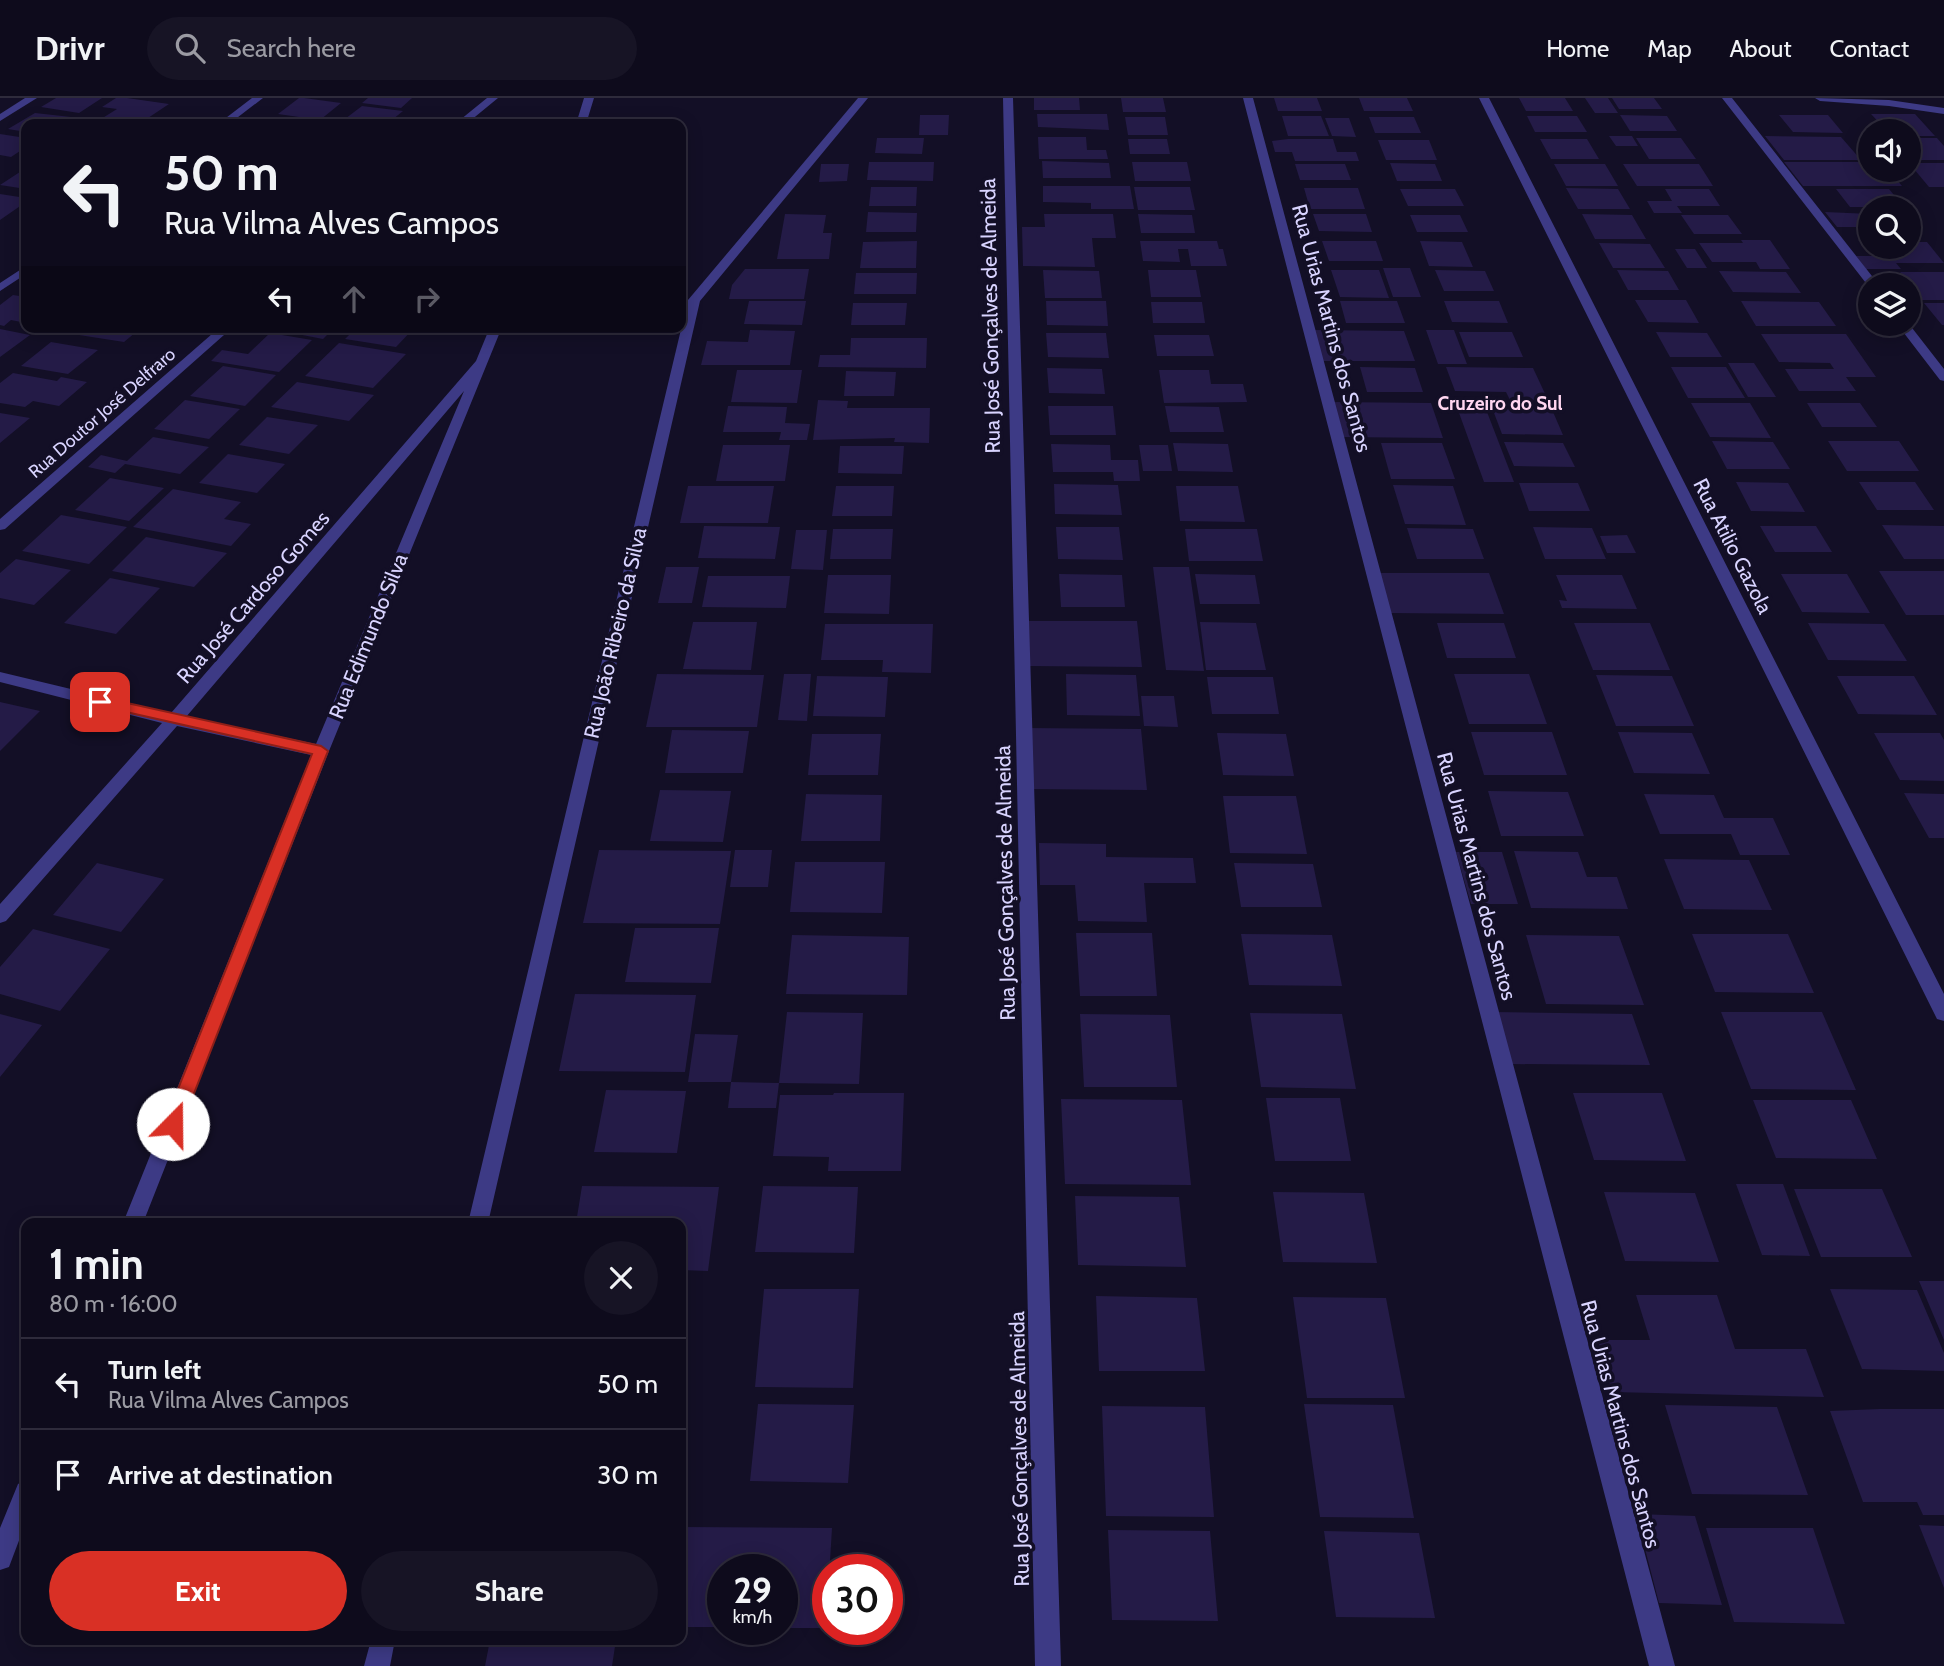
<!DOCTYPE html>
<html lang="en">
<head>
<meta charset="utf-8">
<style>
  body { margin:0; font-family:Cabin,sans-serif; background:#171425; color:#f1f3f6; height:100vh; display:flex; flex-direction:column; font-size:26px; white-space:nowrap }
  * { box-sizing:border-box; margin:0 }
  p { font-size:23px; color:#9b9ba3 }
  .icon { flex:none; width:38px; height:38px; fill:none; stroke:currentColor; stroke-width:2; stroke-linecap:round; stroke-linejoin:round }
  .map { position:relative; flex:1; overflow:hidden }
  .side { position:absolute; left:21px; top:1120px; width:665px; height:427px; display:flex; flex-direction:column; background:#0e0b1c; border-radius:14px; box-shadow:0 4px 18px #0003,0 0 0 2px #2e2b3b }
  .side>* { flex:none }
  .top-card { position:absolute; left:21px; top:21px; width:665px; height:214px; border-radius:14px; box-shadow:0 4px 18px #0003,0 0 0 2px #2e2b3b; background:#0e0b1c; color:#f1f3f6; overflow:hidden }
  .buttons { position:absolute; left:1858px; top:21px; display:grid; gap:14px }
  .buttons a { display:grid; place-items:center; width:63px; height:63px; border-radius:50%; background:#0e0b1c; box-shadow:0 4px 18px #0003,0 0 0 2px #2e2b3b; font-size:35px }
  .speed { position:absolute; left:707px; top:1456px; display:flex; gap:14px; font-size:35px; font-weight:700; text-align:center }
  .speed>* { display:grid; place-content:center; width:91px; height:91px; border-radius:50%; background:#0e0b1c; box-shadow:0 4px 18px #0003,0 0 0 2px #2e2b3b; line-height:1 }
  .speed small { font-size:18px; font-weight:400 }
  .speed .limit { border:10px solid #d22; background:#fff; color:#111 }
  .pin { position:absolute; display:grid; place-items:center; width:60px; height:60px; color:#fff; margin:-30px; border-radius:14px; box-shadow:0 4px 10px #0006 }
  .me { position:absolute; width:77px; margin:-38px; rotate:22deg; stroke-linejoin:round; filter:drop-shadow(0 0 5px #0008) }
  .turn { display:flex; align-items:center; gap:24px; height:147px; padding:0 28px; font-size:32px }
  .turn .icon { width:91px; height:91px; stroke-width:2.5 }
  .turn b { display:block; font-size:49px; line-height:60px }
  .lanes { display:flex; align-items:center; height:66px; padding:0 28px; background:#0003; justify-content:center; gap:35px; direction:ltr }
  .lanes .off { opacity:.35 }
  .round { display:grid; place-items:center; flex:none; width:74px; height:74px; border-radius:37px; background:#171425 }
  .head { display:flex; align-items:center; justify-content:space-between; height:119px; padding:0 28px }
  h1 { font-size:42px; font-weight:800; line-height:52px }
  .button { display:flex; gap:14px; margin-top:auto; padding:14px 28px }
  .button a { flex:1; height:80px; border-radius:42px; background:#d93025; color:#fff; font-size:28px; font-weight:800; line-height:80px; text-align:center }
  .button a+a { background:#171425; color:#f1f3f6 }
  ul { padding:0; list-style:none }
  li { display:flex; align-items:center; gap:21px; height:91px; padding:0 28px; border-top:2px solid #2e2b3b }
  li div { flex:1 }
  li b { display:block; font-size:26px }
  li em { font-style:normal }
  header { display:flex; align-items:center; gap:42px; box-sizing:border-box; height:98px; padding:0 35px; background:#0e0b1c; border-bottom:2px solid #2e2b3b }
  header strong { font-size:33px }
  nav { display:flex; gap:38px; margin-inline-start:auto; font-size:24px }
  .search { width:490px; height:63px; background:#171425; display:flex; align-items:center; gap:18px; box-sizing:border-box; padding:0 24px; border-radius:38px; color:#9b9ba3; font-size:26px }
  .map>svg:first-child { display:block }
</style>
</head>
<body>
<header>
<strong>Drivr</strong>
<div class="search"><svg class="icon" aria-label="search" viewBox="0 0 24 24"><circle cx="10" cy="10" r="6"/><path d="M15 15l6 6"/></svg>Search here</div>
<nav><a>Home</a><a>Map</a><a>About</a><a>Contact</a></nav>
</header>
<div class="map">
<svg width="1944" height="1568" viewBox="0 0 1944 1568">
  <rect width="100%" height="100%" fill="#130f26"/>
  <path fill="#241b47" d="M56 0H102L79 15 41 9Z
    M116 0H127L169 6 139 26 101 21 117 11 102 9Z
    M299 0H304L341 5 320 22 278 16Z
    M368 0H412L401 10 362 5Z
    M1034 0H1079L1080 12H1034Z
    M1121 0H1163L1166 14H1123Z
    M1274 0H1317L1322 13H1278Z
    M1359 0H1407L1413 13H1364Z
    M1519 0H1565L1573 13H1526Z
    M1585 0H1608L1618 15H1595Z
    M1612 0H1654L1662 11H1619Z
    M362 8 403 13 387 26 341 24Z
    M35 15 71 19 61 26H26V34L8 31Z
    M1037 16H1107L1109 32 1038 29Z
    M1871 16H1915L1935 38H1909V33H1887Z
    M920 17H949L948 37H919Z
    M1620 17 1667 18 1677 33H1630Z
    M1779 17H1828L1843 35 1793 34Z
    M1282 18H1321L1329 38H1288Z
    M1527 18H1577L1587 34H1535Z
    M1125 19H1165L1168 37H1128Z
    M1369 19H1414L1421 35H1375Z
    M273 20 306 25V26H265Z
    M1325 20H1349L1356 39 1332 38Z
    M0 36 26 40V49L11 59 0 57Z
    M1609 38H1632L1638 48H1616Z
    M1765 38 1841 39 1861 62H1784Z
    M1038 39H1086L1087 52H1106L1108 61H1039Z
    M877 40H924L922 56 875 55Z
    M1636 40H1681L1696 61H1649Z
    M1909 40H1937L1944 48V62H1909Z
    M1128 41H1167L1170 56H1130Z
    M1288 41H1333L1337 54H1356L1359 63H1295L1292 54H1275L1272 43Z
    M1540 41H1587L1599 61H1551Z
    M1378 42H1429L1437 62H1386Z
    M1042 63 1109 65 1111 80H1043Z
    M869 64H934L933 83 867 82Z
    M1132 64H1187L1191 83H1135Z
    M1784 64H1859L1869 76H1892L1902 88H1803Z
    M1390 65 1435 66 1442 83H1397Z
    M1909 65H1944V89H1929Z
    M821 66H849L847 83 819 84Z
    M1295 66H1345L1351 82H1300Z
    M1554 66H1605L1618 88H1566Z
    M1623 66H1699L1713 88H1637Z
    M26 70V91L0 87Z
    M1043 88H1130L1134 111H1091V105L1043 104Z
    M871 89H917L916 108H869Z
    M1134 89H1190L1195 112H1138Z
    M1304 90H1358L1365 111H1310Z
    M1566 90 1618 91 1630 111H1578Z
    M1400 91H1455L1464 108H1408Z
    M1665 91H1709L1720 108H1677L1682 115H1654L1647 103H1672Z
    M1836 91H1889L1904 109H1850Z
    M0 96 26 100V104L0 122Z
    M868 114 917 115 916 134H866Z
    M1825 114 1871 116V137L1864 129H1837Z
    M785 116 826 117 823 135H832L829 161H777Z
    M1044 116H1113L1116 140H1092L1095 169 1023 168 1022 129H1045Z
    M1138 116 1192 117 1195 135H1141Z
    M1313 116H1366L1372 134 1319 133Z
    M1582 116 1632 117 1646 141H1595Z
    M1410 117H1460L1468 134H1417Z
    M1681 117H1728L1742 136H1694Z
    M1741 142H1770L1790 171H1760L1756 164H1712L1699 145H1743Z
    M917 143 916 170H860L863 144Z
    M1140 143H1217L1219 151H1223L1227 168H1191L1188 151H1178L1180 164 1143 163Z
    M1322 143H1376L1383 163H1329Z
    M1420 143 1462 144 1473 169 1429 168Z
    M1909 144H1927L1944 165H1896L1901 171H1866L1856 158H1889L1881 149H1909Z
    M1599 145 1650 146 1665 170H1613Z
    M1675 151H1695L1707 170H1687Z
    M1383 170H1410L1421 199H1393Z
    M745 171H809L804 201H729L732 187Z
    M1043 172 1099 173 1102 200H1045Z
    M1148 172H1196L1201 199H1151Z
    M1331 172H1379L1389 200 1340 199Z
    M1435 172 1485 173 1494 193H1444Z
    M1617 172 1668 173 1679 192H1628Z
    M1719 173 1786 174 1801 195 1733 194Z
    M1900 174H1944V202H1922Z
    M856 175H917L916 196H854Z
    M13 197 26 199V225L11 222 4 228 0 227V207Z
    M1635 202H1686L1699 225 1648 224Z
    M749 203H806L802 227 744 226Z
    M1046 203H1106L1108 228 1047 227Z
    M1340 203H1397L1405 225H1346Z
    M1444 203H1499L1508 225 1452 224Z
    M1741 203 1819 204 1836 228H1756Z
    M1151 204H1202L1205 225H1153Z
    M853 205H907L905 227H851Z
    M1924 205H1944V227H1942Z
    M88 229H142L124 244 79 237Z
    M261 229H335L323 241Z
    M357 229H415L396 249 345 241Z
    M0 231 30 237 0 259Z
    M750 232 795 233 790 267H701L707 243 748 244Z
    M1313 232 1404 233 1415 263H1322Z
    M1426 232H1454L1467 266H1438Z
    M1459 234H1512L1523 259H1469Z
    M1656 234 1707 235 1722 259H1670Z
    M270 235 312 242 279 274 211 263 222 252 248 256Z
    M1046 235H1106L1109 260 1048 259Z
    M1761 236H1846L1876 279H1846L1856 293H1799L1785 271H1834L1830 265 1779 264Z
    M1154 237H1209L1214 258H1157Z
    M851 240H927L926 270 818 269 820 257H850Z
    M51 244 98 252 68 276 21 268Z
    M339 245 406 256 373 290 305 278Z
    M1728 265H1754L1776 299H1748Z
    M223 268 276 277 245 308 190 298Z
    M1360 269 1415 270 1423 294H1367Z
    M1446 269 1533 270 1548 302H1510L1506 294 1455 293Z
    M1671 269H1726L1745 300H1688Z
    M1047 270 1102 271 1105 296 1049 295Z
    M737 272H802L797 305 731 304Z
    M1159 272H1209L1211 286H1243L1247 304 1164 305Z
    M846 273 896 274 894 298H844Z
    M13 275 57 283 61 279 87 284 59 308 33 303 25 309 0 305V285Z
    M297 284 374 297 349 323 271 309Z
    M1454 301H1482L1514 384H1484Z
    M185 302 240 311 209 341 154 331Z
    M818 302 848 303 847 310H930L929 345 894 344 895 340 813 342Z
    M1332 304 1431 305 1443 340 1341 339Z
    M1691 305H1750L1771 340 1710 339Z
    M1807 305H1860L1877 329H1822Z
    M1491 307H1550L1563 337 1502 336Z
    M728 308 787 309 785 325 810 326 807 342H779L781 334H723Z
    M1048 308H1113L1116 337H1050Z
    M1165 308 1219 309 1224 334H1170Z
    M0 315 30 320 0 345Z
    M267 319 318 327 289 356 239 347Z
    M153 339 209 349 180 376 125 366 115 375 88 369 101 357 127 363Z
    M1712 343 1773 344 1790 371H1727Z
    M1828 343H1899L1919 373H1847Z
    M1504 344 1563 345 1575 369 1514 368Z
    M1173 345 1228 346 1233 374 1178 373Z
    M1381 345H1442L1455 381H1391Z
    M1051 346 1110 347 1111 362H1138L1140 383H1114L1113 374H1053Z
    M723 347H790L785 383H716Z
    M1139 347H1168L1172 373H1143Z
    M840 348H904L902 376 838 375Z
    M228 356 285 366 257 395 199 385Z
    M110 380 164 390 129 423 75 412Z
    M1736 384 1788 385 1805 414 1751 413Z
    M1859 384H1915L1934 412H1877Z
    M1519 385H1578L1590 413H1529Z
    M1054 386 1118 387 1122 417 1055 416Z
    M1393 387 1453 388 1466 427 1405 426Z
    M688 388H774L768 425H680Z
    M836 388H894L892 418H832Z
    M1176 388H1238L1245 424 1180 423Z
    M173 391 241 404 224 421 251 426 231 448 133 429Z
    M61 417 127 429 89 466 22 453Z
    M1882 427 1944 428V461H1904Z
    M704 428 780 429 775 461 698 460Z
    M1760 428H1816L1832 454H1775Z
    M1056 429H1119L1123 462 1058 461Z
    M1533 429 1592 430 1606 461H1545Z
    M1407 430 1473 431 1484 461H1417Z
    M833 431H893L891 461H830Z
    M1185 431H1257L1263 463H1189Z
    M796 432H827L823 472 791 471Z
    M1627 437 1636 455H1607L1600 438Z
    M146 439 227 455 194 489 112 473Z
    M16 461 71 472 34 507 0 500V475Z
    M666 469H699L692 505H658Z
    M1153 469H1189L1204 573 1166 572Z
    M1879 473H1944V517H1906Z
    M1379 475H1489L1504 516 1390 515Z
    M1059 476 1122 477 1125 509H1061Z
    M1195 476 1255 477 1260 506H1200Z
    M1781 476H1847L1870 515 1802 514Z
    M828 477H891L889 516 824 515Z
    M1556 477H1622L1637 511 1562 510 1559 502 1567 503Z
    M708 478H790L786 510 702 509Z
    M110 480 160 490 116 536 64 525Z
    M1028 523H1137L1142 569 1029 568Z
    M693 524H757L751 572 683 571Z
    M1200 524 1256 525 1266 572H1206Z
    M1437 525H1504L1516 560H1447Z
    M1574 525H1650L1670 572H1593Z
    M1808 525 1884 526 1907 563 1828 562Z
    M825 526H933L931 575 882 574 883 562H821Z
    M657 576 764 577 757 629H646Z
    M784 576H811L807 623 778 622Z
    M1066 576 1136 577 1140 618 1067 617Z
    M1454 576H1529L1547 626H1469Z
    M1596 577 1672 578 1694 628H1616Z
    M817 578 888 579 885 619 813 618Z
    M1837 578H1914L1937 617 1858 616Z
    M1207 579H1273L1279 616H1212Z
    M1141 598H1174L1178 629 1144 628Z
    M0 604 40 613 0 653Z
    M1025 630 1141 631 1147 692 1027 691Z
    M672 632 749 633 743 675H665Z
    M1471 634H1552L1567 677H1484Z
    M1618 634 1692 635 1710 676 1634 675Z
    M1217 635 1286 636 1294 678 1223 677Z
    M1874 635H1940L1944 642V683L1900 682Z
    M812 636H881L878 677H808Z
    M660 692 731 693 723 744 650 743Z
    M1488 693 1568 694 1584 738H1501Z
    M1904 695 1944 696V740H1929Z
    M806 696 882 697 880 743H801Z
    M1644 696 1714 697 1724 720H1773L1790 757H1740L1731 736H1660Z
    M1223 698H1296L1307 756 1230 755Z
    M1039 745 1106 746V759L1193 760 1196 785H1144L1147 824 1078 823 1075 787H1040Z
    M599 752 731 753 720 826 583 825Z
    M735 752H772L768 789H730Z
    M1514 753 1578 754 1587 779H1617L1628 811 1531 810Z
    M1456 754H1502L1518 806H1471Z
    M1664 761 1749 762 1772 812 1684 811Z
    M795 764H885L882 815 790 814Z
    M97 765 164 781 121 834 53 817Z
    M1234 765 1313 766 1322 809H1241Z
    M635 830H719L711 885 625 884Z
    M33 831 110 851 60 913 0 896V869Z
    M1076 835H1152L1157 898H1080Z
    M1241 836 1332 837 1342 888 1249 887Z
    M1692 836H1788L1814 895 1715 894Z
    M792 837 909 839 907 897 786 896Z
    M1526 837 1619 838 1644 907 1546 906Z
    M575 896 696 897 685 974 559 973Z
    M787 914 863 915 859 986 779 985Z
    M1494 914 1632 916 1650 967 1508 966Z
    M1721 914H1822L1856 992 1751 991Z
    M1250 915 1342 916 1356 991 1261 989Z
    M0 916 42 927 0 979Z
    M1080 916 1170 917 1177 989H1084Z
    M695 936 738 937 731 984H688Z
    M731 984 779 985 776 1010H728Z
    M606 992 686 993 677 1055 594 1054Z
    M834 995H904L901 1073H828L829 1059 773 1058 780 997H833Z
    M1573 995H1662L1686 1063 1594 1062Z
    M1266 1000H1340L1351 1063H1275Z
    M1061 1001 1182 1002 1191 1087 1065 1086Z
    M1753 1002H1851L1877 1061 1776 1060Z
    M1736 1086H1783L1810 1158 1762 1157Z
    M582 1088 719 1089 708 1173 681 1172V1125H576Z
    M763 1088 858 1089 854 1155 755 1154Z
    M1794 1091H1882L1912 1159H1821Z
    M1273 1094 1364 1095 1377 1165 1283 1164Z
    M1604 1094 1695 1095 1719 1164 1625 1163Z
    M1075 1098 1179 1099 1186 1169 1078 1167Z
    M1919 1183H1944V1242Z
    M764 1191H859L853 1290 755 1289Z
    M1830 1191 1917 1192 1944 1255V1273L1862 1271Z
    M1636 1197H1717L1735 1251H1806L1824 1299 1612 1294 1598 1242H1650Z
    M1096 1198 1197 1200 1205 1273H1099Z
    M1293 1199 1386 1200 1405 1300H1307Z
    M758 1306 854 1307 848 1385 750 1383Z
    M1304 1306 1393 1307 1414 1420 1320 1419Z
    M1665 1307 1777 1309 1808 1397 1692 1396Z
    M1102 1308 1205 1309 1214 1419 1106 1418Z
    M1880 1311H1944V1417H1923L1917 1404H1863L1830 1313Z
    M1636 1416 1695 1418 1722 1507 1659 1505Z
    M1919 1427 1944 1428V1490Z
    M681 1429 832 1430 826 1530H782V1472H723V1529H681Z
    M1706 1430H1813L1845 1526 1734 1524Z
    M1108 1432 1210 1433 1218 1523 1112 1522Z
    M1324 1433 1419 1435 1435 1520 1336 1519Z
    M490 1542H616L612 1568H485Z"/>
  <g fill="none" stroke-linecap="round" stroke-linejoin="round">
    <path fill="#3d3a85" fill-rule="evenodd" d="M25 0H37L0 23V16Z
      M252 0H263L229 26H218Z
      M487 0H498L470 23 494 19 532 23 537 26H455Z
      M584 0H594L586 26H576Z
      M858 0H868L700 203 488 1125H468L688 202Z
      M1003 0H1013L1061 1568H1035Z
      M1243 0H1253L1675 1568H1649Z
      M1479 0H1489L1944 896V923L1937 921Z
      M1722 0H1732L1879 187 1869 189Z
      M1815 0 1889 2 1944 10V16L1889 8 1820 3Z
      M26 168V176L0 193V185Z
      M1897 226H1909L1944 271V283L1940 282Z
      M220 229H233L5 431 0 432V421Z
      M490 229H502L329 653 143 1125H123L311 657 177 628 6 823 0 825V806L162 625 0 584V574L171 615 476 263ZM464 293 316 646 186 619Z
      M26 1382V1424L9 1469 0 1472V1430L18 1386Z
      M371 1542H395L390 1568H364Z"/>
  </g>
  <path fill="#d93025" stroke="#8d1f18" stroke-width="2" d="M100 599 321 648 328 653 182 1026 179 1032 173 1034 166 1032 164 1026 312 656 95 607 92 604Z"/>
  <g text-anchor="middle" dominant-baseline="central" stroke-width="7" stroke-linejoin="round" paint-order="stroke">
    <g font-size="18" fill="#d9d4ff" stroke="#130f26">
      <text transform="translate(102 315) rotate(-41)">Rua Doutor José Delfraro</text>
    </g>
    <g font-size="19" font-weight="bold" fill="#ffd6f0" stroke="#130f26">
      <text x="1500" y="305">Cruzeiro do Sul</text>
    </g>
    <g font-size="21" fill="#d9d4ff" stroke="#130f26">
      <text transform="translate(990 218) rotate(-91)">Rua José Gonçalves de Almeida</text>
      <text transform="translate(1332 230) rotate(75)">Rua Urias Martins dos Santos</text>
      <text transform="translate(1733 448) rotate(63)">Rua Atilio Gazola</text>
      <text transform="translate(253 499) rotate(-49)">Rua José Cardoso Gomes</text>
      <text transform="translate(615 535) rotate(-77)">Rua João Ribeiro da Silva</text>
      <text transform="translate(368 538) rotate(-68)">Rua Edimundo Silva</text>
      <text transform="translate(1477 778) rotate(75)">Rua Urias Martins dos Santos</text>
      <text transform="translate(1005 785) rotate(-91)">Rua José Gonçalves de Almeida</text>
      <text transform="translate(1621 1326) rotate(75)">Rua Urias Martins dos Santos</text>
      <text transform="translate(1019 1351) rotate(-91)">Rua José Gonçalves de Almeida</text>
    </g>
  </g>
</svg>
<div class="buttons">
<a><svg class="icon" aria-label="sound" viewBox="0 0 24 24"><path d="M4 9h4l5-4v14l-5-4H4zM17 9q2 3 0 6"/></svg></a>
<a><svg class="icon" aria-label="search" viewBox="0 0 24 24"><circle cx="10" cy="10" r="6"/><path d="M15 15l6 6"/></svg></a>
<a><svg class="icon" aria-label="layers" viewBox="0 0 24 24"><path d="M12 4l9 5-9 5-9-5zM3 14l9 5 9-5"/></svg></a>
</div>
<div class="speed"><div>29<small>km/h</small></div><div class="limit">30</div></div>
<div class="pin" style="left:100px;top:604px;background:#d93025"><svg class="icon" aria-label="arrive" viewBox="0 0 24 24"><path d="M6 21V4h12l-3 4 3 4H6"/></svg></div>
<svg class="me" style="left:173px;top:1026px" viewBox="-20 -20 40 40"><circle r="19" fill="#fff"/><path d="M0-13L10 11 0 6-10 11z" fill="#d93025"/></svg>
<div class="top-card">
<div class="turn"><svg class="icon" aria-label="left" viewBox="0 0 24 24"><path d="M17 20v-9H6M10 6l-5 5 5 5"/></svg><div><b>50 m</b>Rua Vilma Alves Campos</div></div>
<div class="lanes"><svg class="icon" aria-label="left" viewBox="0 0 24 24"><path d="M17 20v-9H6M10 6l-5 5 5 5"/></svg><svg class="icon off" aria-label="ahead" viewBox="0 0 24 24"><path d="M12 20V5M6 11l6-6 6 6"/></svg><svg class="icon off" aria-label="right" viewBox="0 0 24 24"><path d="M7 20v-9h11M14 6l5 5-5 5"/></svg></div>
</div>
<section class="side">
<div class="head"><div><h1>1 min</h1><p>80 m · 16:00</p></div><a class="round"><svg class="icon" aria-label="close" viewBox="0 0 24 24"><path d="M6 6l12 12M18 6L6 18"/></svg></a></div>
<ul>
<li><svg class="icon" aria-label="left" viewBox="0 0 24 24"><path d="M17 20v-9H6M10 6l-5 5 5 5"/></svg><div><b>Turn left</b><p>Rua Vilma Alves Campos</p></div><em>50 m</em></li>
<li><svg class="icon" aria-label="arrive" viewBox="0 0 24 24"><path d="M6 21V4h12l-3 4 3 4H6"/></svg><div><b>Arrive at destination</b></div><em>30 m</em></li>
</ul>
<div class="button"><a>Exit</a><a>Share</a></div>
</section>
</div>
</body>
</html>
